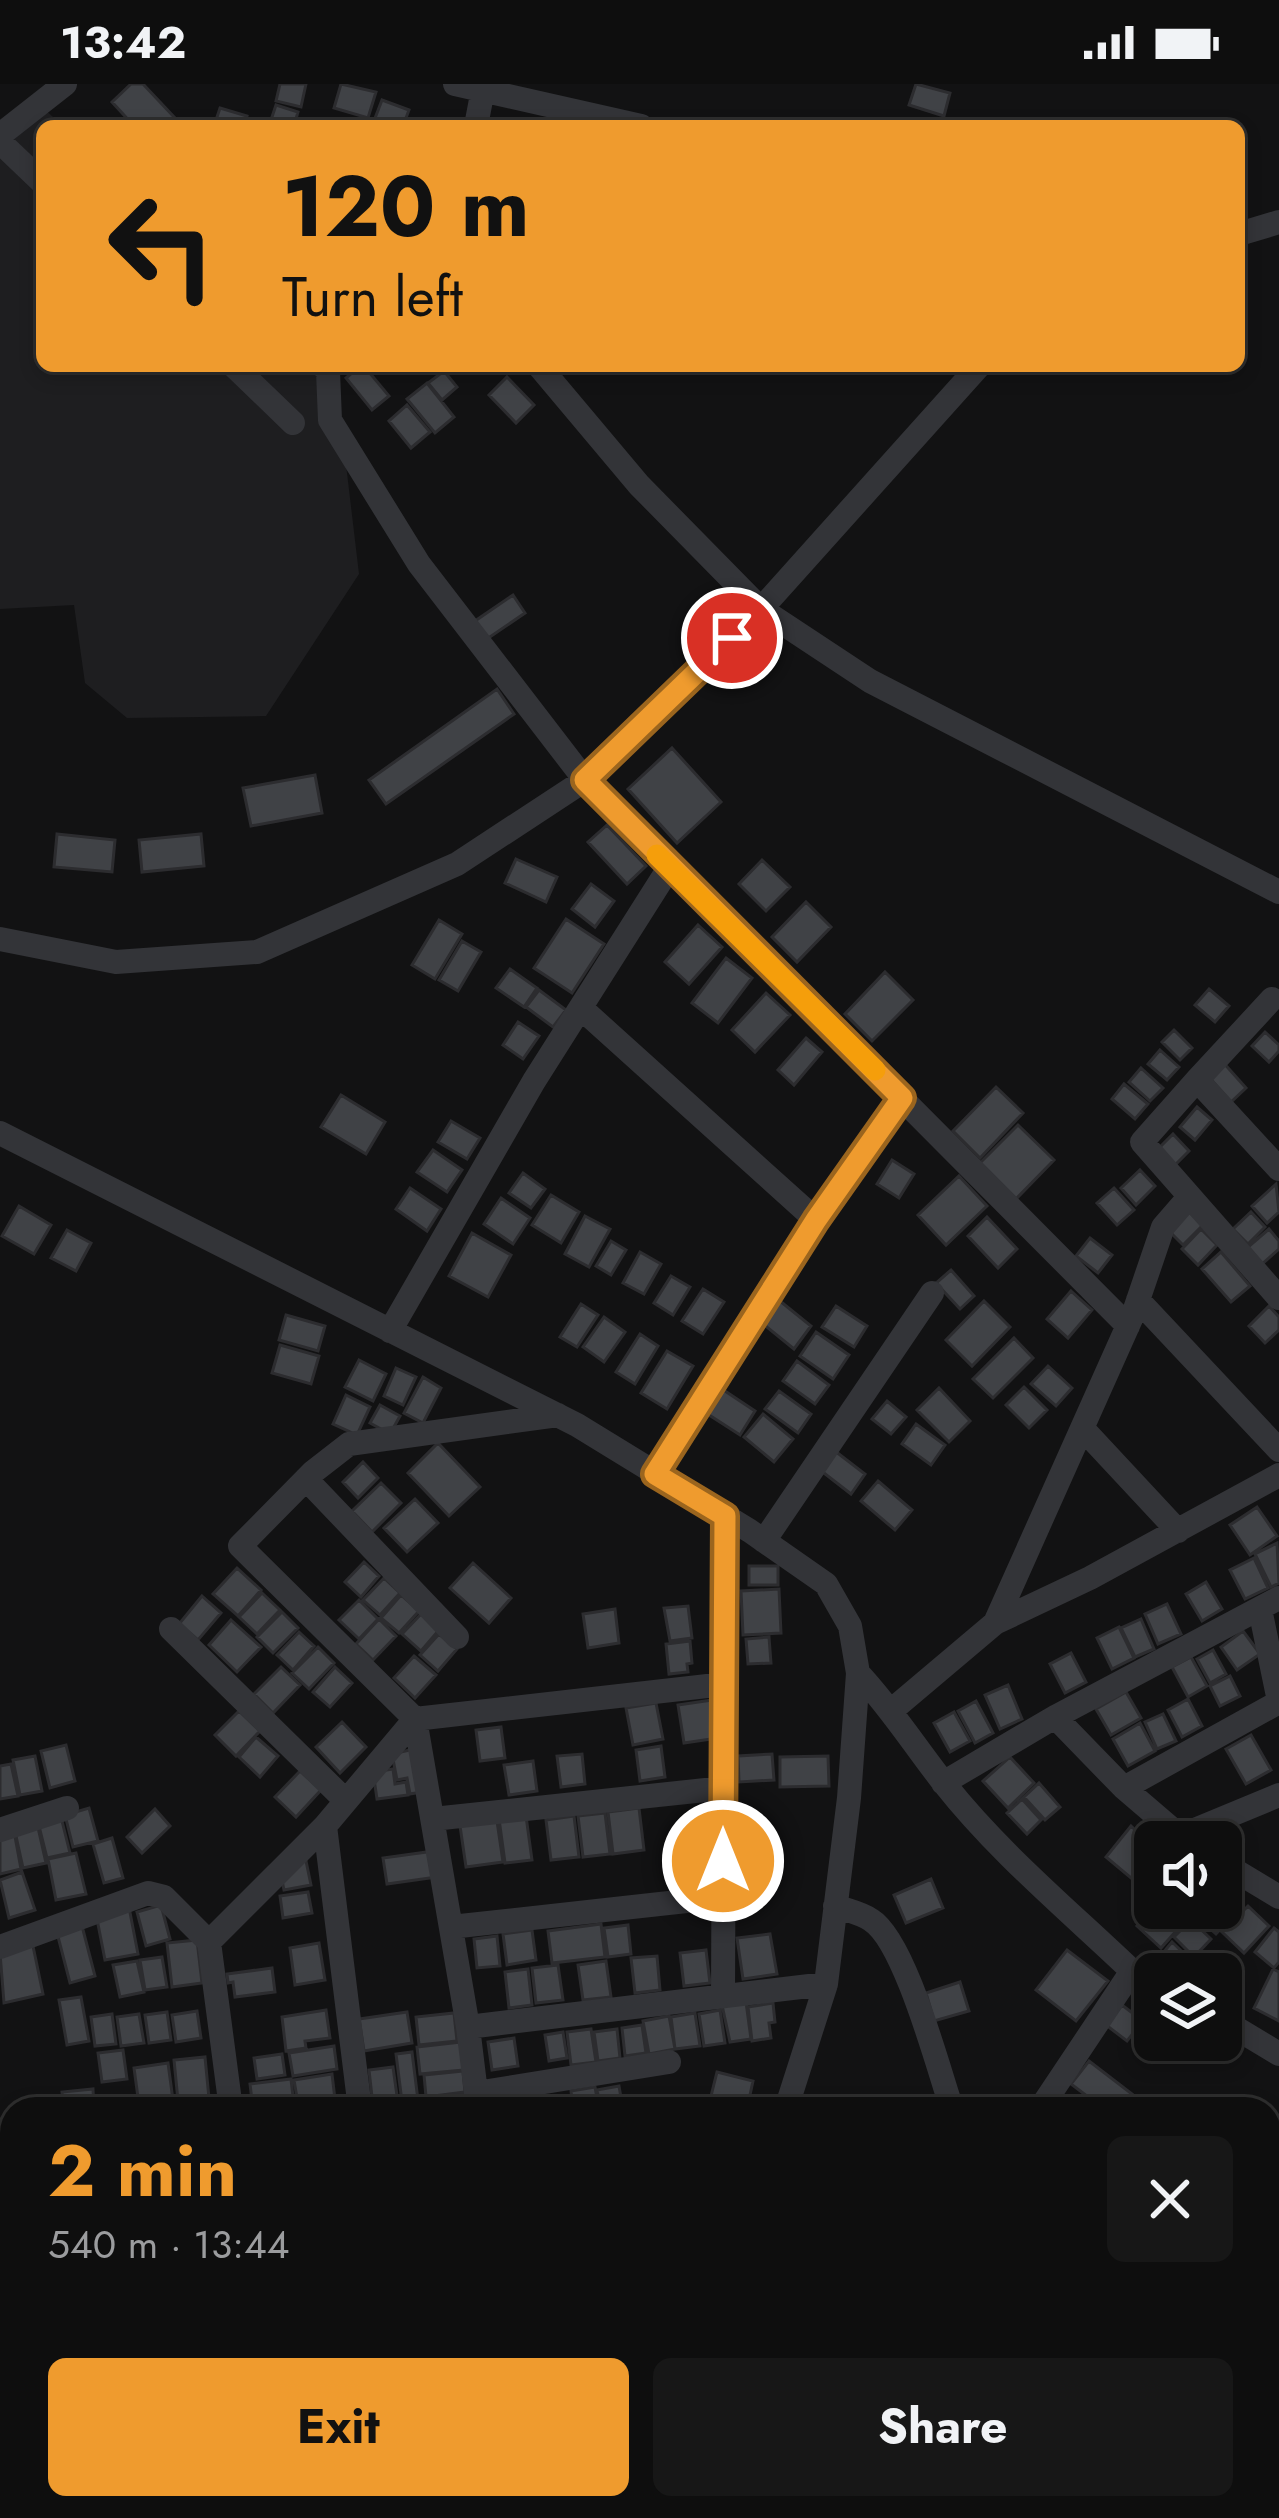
<!DOCTYPE html>
<html lang="en">
<head>
<meta charset="utf-8">
<style>
  body { margin:0; font-family:Jost,sans-serif; background:#171717; color:#f1f3f6; height:100vh; display:flex; flex-direction:column; font-size:45px; white-space:nowrap }
  * { box-sizing:border-box; margin:0 }
  p { font-size:39px; color:#9b9c9e }
  .icon { flex:none; width:66px; height:66px; fill:none; stroke:currentColor; stroke-width:2; stroke-linecap:round; stroke-linejoin:round }
  .map { position:relative; flex:1; overflow:hidden }
  .panel { position:absolute; left:0px; top:2013px; width:1281px; height:423px; display:flex; flex-direction:column; background:#0e0e0e; border-radius:36px 36px 0 0; box-shadow:0 6px 18px #0003,0 0 0 3px #2e2e2e }
  .panel>* { flex:none }
  .top-card { position:absolute; left:36px; top:36px; width:1209px; height:252px; border-radius:18px; box-shadow:0 6px 18px #0003,0 0 0 3px #2e2e2e; background:#ef9b2e; color:#111; overflow:hidden }
  .controls { position:absolute; left:1134px; top:1737px; display:grid; gap:24px }
  .controls a { display:grid; place-items:center; width:108px; height:108px; border-radius:18px; background:#0e0e0e; box-shadow:0 6px 18px #0003,0 0 0 3px #2e2e2e; font-size:60px }
  .pin { position:absolute; display:grid; place-items:center; width:102px; height:102px; color:#fff; margin:-51px; border:6px solid #fff; border-radius:50%; box-shadow:0 3px 12px #0007 }
  .me { position:absolute; width:132px; margin:-66px; rotate:0deg; stroke-linejoin:round; filter:drop-shadow(0 0 9px #0008) }
  .turn { display:flex; align-items:center; gap:42px; height:252px; padding:0 48px; font-size:54px }
  .turn .icon { width:156px; height:156px; stroke-width:2.5 }
  .turn b { display:block; font-size:84px; line-height:102px }
  .round { display:grid; place-items:center; flex:none; width:126px; height:126px; border-radius:18px; background:#171717 }
  .overview { display:flex; align-items:center; justify-content:space-between; height:204px; padding:0 48px }
  h1 { font-size:72px; font-weight:700; line-height:90px; color:#ef9b2e }
  .primary-button { display:flex; gap:24px; margin-top:auto; padding:24px 48px }
  .primary-button a { flex:1; height:138px; border-radius:18px; background:#ef9b2e; color:#111; font-size:48px; font-weight:700; line-height:138px; text-align:center }
  .primary-button a+a { background:#171717; color:#f1f3f6 }
  .status { display:flex; justify-content:space-between; align-items:center; height:84px; padding:0 60px; background:#0e0e0e; direction:ltr }
  .status svg { height:33px; fill:currentColor }
  .map>svg:first-child { display:block }
</style>
</head>
<body>
<div class="status"><b>13:42</b><svg viewBox="0 0 49 12"><path d="M0 12V9h3v3zM5 12V6h3v6zM10 12V3h3v9zM15 12V0h3v12zM26 1h20v11H26zM47 4h2v5h-2z"/></svg></div>
<div class="map">
<svg width="1279" height="2434" viewBox="0 0 1279 2434">
  <rect width="100%" height="100%" fill="#121213"/>
  <path fill="#1e1e20" d="M31 13 63 42H42V282H323L336 296 359 490 266 632 127 634 85 599 74 521 0 525V49Z"/>
  <path fill="#404246" stroke="#2c2c2f" stroke-width="3" d="M131 0H143L175 34 167 42H134L112 18Z
    M280 0H306L301 23 276 17Z
    M341 0 376 8 368 34 334 24Z
    M916 0 950 9 944 32 909 21Z
    M382 16 409 26 403 42H372Z
    M276 21 298 28 294 42H269Z
    M220 24 247 32 244 42H214Z
    M360 282H364L389 312 372 326 346 294Z
    M444 287 457 303 442 316 428 299Z
    M507 293 534 321 516 339 489 311Z
    M427 299 454 333 435 349 407 315Z
    M407 321 430 348 411 364 389 337Z
    M513 511 525 529 487 555 475 537Z
    M497 605 514 630 386 720 369 696Z
    M672 664 721 718 677 759 628 705Z
    M315 691 322 729 251 742 243 704Z
    M607 741 646 782 627 800 588 758Z
    M57 750 115 756 112 788 54 783Z
    M201 750 204 782 142 788 139 756Z
    M516 775 557 793 546 818 505 799Z
    M762 776 790 803 766 827 739 800Z
    M591 800 614 817 595 843 572 825Z
    M806 818 831 843 797 878 772 853Z
    M566 835 604 860 572 909 534 884Z
    M439 836 462 850 435 895 412 881Z
    M698 841 722 863 689 900 665 878Z
    M462 857 481 868 458 907 439 896Z
    M726 874 752 894 718 939 692 919Z
    M510 885 537 904 524 923 496 904Z
    M885 888 913 916 872 957 845 930Z
    M1209 905 1229 922 1215 938 1195 921Z
    M539 906 566 926 553 943 526 923Z
    M766 909 790 931 755 968 732 946Z
    M518 938 539 952 523 975 503 961Z
    M1174 946 1192 964 1180 976 1162 958Z
    M1265 948 1279 961V967L1269 978 1252 962Z
    M806 954 822 968 794 1001 778 986Z
    M1160 966 1179 983 1167 996 1148 980Z
    M1221 976 1246 1004 1231 1018 1206 990Z
    M1141 984 1163 1004 1150 1017 1129 998Z
    M1124 1000 1148 1020 1135 1035 1112 1015Z
    M996 1003 1023 1029 980 1074 953 1047Z
    M341 1011 385 1038 366 1070 321 1043Z
    M1197 1023 1212 1036 1195 1056 1180 1043Z
    M451 1037 480 1054 467 1075 438 1058Z
    M1018 1041 1054 1076 1016 1115 980 1079Z
    M1173 1050 1189 1067 1172 1084 1156 1067Z
    M433 1066 462 1086 447 1108 417 1088Z
    M892 1076 914 1090 899 1114 877 1100Z
    M1140 1086 1155 1102 1136 1121 1121 1104Z
    M523 1089 545 1105 531 1124 509 1109Z
    M959 1092 987 1122 946 1161 918 1131Z
    M1276 1100 1279 1128 1267 1139 1252 1122Z
    M410 1104 441 1125 427 1147 396 1125Z
    M1114 1104 1134 1126 1117 1141 1097 1119Z
    M551 1111 579 1128 561 1159 532 1141Z
    M501 1114 530 1134 513 1160 484 1140Z
    M19 1122 51 1141 34 1170 2 1152Z
    M1188 1127 1203 1141 1183 1161 1169 1147Z
    M1251 1128 1265 1143 1248 1160 1233 1145Z
    M585 1132 610 1145 589 1183 565 1170Z
    M987 1133 1017 1165 998 1184 968 1152Z
    M1201 1145 1217 1161 1198 1181 1182 1165Z
    M1269 1145 1279 1157V1165L1262 1180 1248 1163Z
    M67 1146 91 1159 76 1187 51 1174Z
    M472 1149 511 1171 488 1213 449 1192Z
    M1090 1154 1112 1171 1098 1189 1076 1172Z
    M611 1157 626 1166 611 1191 596 1182Z
    M640 1168 661 1180 644 1210 623 1199Z
    M1221 1168 1250 1202 1231 1218 1202 1185Z
    M951 1186 974 1212 960 1225 936 1199Z
    M671 1192 690 1203 673 1231 654 1219Z
    M703 1205 724 1218 703 1250 682 1237Z
    M1071 1207 1092 1226 1068 1254 1047 1235Z
    M780 1217 811 1242 794 1265 763 1240Z
    M984 1217 1010 1243 972 1282 946 1256Z
    M581 1220 598 1231 577 1263 560 1253Z
    M836 1222 867 1242 854 1263 822 1243Z
    M1269 1222 1279 1233V1246L1265 1259 1249 1242Z
    M286 1231 325 1242 318 1267 279 1256Z
    M604 1233 625 1248 604 1278 583 1263Z
    M816 1248 849 1271 833 1295 800 1272Z
    M640 1250 658 1262 635 1300 616 1288Z
    M1014 1254 1033 1274 993 1314 973 1295Z
    M280 1261 319 1272 311 1300 272 1289Z
    M667 1267 693 1282 667 1325 641 1309Z
    M359 1276 386 1290 373 1317 345 1303Z
    M797 1277 829 1301 815 1320 783 1297Z
    M1048 1282 1072 1304 1056 1322 1031 1300Z
    M396 1284 416 1293 403 1321 384 1312Z
    M423 1293 441 1304 423 1339 404 1329Z
    M1024 1303 1047 1326 1029 1344 1006 1321Z
    M939 1304 970 1337 949 1358 917 1326Z
    M722 1305 755 1327 740 1351 706 1329Z
    M779 1307 811 1330 798 1349 765 1325Z
    M346 1311 370 1323 357 1351 333 1340Z
    M887 1317 906 1333 891 1350 872 1335Z
    M380 1321 400 1332 390 1350 370 1339Z
    M763 1330 793 1355 774 1378 744 1353Z
    M916 1340 945 1361 931 1381 902 1360Z
    M438 1359 480 1403 449 1432 408 1389Z
    M835 1367 865 1390 851 1410 820 1386Z
    M363 1378 378 1394 358 1414 343 1398Z
    M878 1397 912 1426 895 1446 861 1417Z
    M381 1399 401 1419 372 1448 352 1427Z
    M415 1415 438 1439 407 1468 384 1444Z
    M1257 1423 1277 1452 1250 1471 1230 1441Z
    M1277 1459 1279 1499 1271 1503 1255 1470Z
    M1254 1474 1268 1504 1245 1515 1230 1486Z
    M364 1478 379 1492 361 1513 345 1498Z
    M473 1479 511 1514 489 1539 450 1504Z
    M749 1482H778V1501H749Z
    M237 1484 261 1506 238 1532 213 1510Z
    M384 1494 400 1509 380 1531 363 1516Z
    M1206 1498 1222 1525 1202 1537 1186 1510Z
    M779 1505 781 1549 743 1551 741 1507Z
    M262 1509 280 1526 257 1550 239 1533Z
    M401 1511 419 1527 399 1549 381 1534Z
    M202 1512 221 1529 198 1556 179 1540Z
    M359 1516 378 1535 359 1555 339 1536Z
    M1167 1520 1181 1550 1158 1560 1145 1530Z
    M688 1522 692 1554 670 1557 664 1524Z
    M615 1525 619 1559 588 1564 583 1530Z
    M282 1528 298 1544 273 1569 257 1553Z
    M421 1530 439 1546 421 1567 402 1550Z
    M379 1535 396 1552 373 1576 356 1560Z
    M1141 1535 1154 1565 1135 1573 1121 1544Z
    M231 1536 261 1563 237 1588 209 1561Z
    M1119 1543 1134 1574 1112 1585 1097 1554Z
    M1243 1547 1260 1570 1237 1586 1221 1563Z
    M299 1548 314 1562 293 1586 277 1571Z
    M439 1550 457 1565 438 1587 420 1571Z
    M769 1553 771 1579 748 1580 746 1555Z
    M690 1557 692 1579 687 1580 688 1588 669 1590 666 1560Z
    M318 1563 334 1579 309 1605 292 1589Z
    M1213 1566 1226 1590 1210 1599 1197 1575Z
    M1071 1569 1086 1598 1065 1609 1050 1580Z
    M414 1572 436 1591 415 1614 394 1594Z
    M1191 1573 1207 1602 1188 1613 1172 1583Z
    M281 1583 300 1601 273 1629 254 1610Z
    M335 1583 352 1599 330 1623 313 1608Z
    M1230 1592 1240 1612 1220 1622 1210 1602Z
    M1008 1601 1022 1635 1000 1645 985 1611Z
    M1126 1608 1141 1634 1111 1651 1096 1625Z
    M1188 1615 1202 1642 1182 1653 1168 1626Z
    M712 1616 718 1654 684 1659 678 1621Z
    M976 1617 993 1649 975 1659 958 1627Z
    M656 1619 663 1655 633 1661 626 1624Z
    M239 1627 260 1647 236 1672 215 1651Z
    M954 1628 970 1657 950 1668 934 1639Z
    M1163 1630 1176 1657 1157 1665 1145 1638Z
    M342 1638 366 1663 340 1689 316 1663Z
    M1140 1639 1155 1667 1128 1682 1113 1655Z
    M501 1643 505 1674 480 1677 476 1646Z
    M1251 1651 1271 1686 1246 1700 1226 1665Z
    M256 1653 278 1672 260 1693 239 1673Z
    M66 1661 75 1697 50 1704 41 1667Z
    M661 1662 665 1693 640 1697 636 1666Z
    M414 1665 422 1708 410 1710 407 1694 397 1696 392 1670Z
    M582 1670 585 1700 561 1703 557 1672Z
    M772 1670 774 1696 739 1698 738 1672Z
    M35 1672 42 1707 20 1711 13 1676Z
    M828 1672 829 1702 780 1703V1673Z
    M1010 1673 1034 1699 1008 1724 983 1697Z
    M533 1677 537 1707 509 1711 504 1681Z
    M11 1680 18 1712 0 1715V1682Z
    M393 1685 395 1700 406 1698 408 1711 377 1715 373 1688Z
    M300 1687 321 1706 296 1733 275 1713Z
    M1039 1699 1060 1723 1045 1736 1024 1713Z
    M1022 1715 1041 1736 1027 1750 1007 1729Z
    M89 1724 98 1757 73 1763 65 1731Z
    M639 1724 644 1766 613 1770 608 1728Z
    M155 1725 170 1742 142 1769 127 1753Z
    M60 1729 70 1769 47 1774 37 1734Z
    M605 1729 610 1770 583 1773 578 1732Z
    M526 1732 532 1776 505 1779 499 1735Z
    M574 1732 579 1773 551 1776 546 1736Z
    M497 1737 503 1778 466 1783 460 1742Z
    M37 1739 46 1779 23 1784 14 1743Z
    M1131 1742 1155 1765 1131 1794 1106 1773Z
    M14 1747 21 1785 0 1790V1750Z
    M112 1754 123 1794 104 1799 93 1760Z
    M434 1767 437 1793 387 1800 383 1774Z
    M76 1769 86 1810 56 1816 48 1775Z
    M305 1772 311 1801 284 1806 281 1792Z
    M22 1788 35 1826 9 1834 0 1796Z
    M931 1795 943 1824 906 1839 894 1811Z
    M1221 1804 1242 1822 1216 1850 1194 1830 1199 1824H1221Z
    M308 1808 312 1829 283 1834 280 1812Z
    M128 1818 138 1870 105 1876 95 1825Z
    M161 1821 170 1855 146 1862 137 1828Z
    M1155 1822 1171 1824 1185 1837 1161 1864 1137 1842Z
    M1248 1822 1269 1842 1244 1869 1222 1848Z
    M1191 1836 1211 1855 1194 1873 1174 1853Z
    M81 1838 95 1892 70 1899 56 1845Z
    M601 1840 605 1873 552 1879 548 1847Z
    M628 1841 631 1870 608 1873 604 1844Z
    M1274 1844 1279 1848V1878L1274 1884 1255 1868Z
    M532 1846 536 1876 507 1881 503 1850Z
    M770 1850 777 1890 743 1895 737 1854Z
    M497 1852 500 1882 477 1884 474 1855Z
    M197 1856 202 1899 172 1903 167 1859Z
    M1172 1858 1192 1877 1182 1888 1162 1870Z
    M319 1859 325 1896 295 1901 290 1864Z
    M33 1862 43 1910 4 1919 0 1869Z
    M706 1866 710 1899 684 1902 680 1869Z
    M1067 1866 1108 1897 1076 1937 1036 1906Z
    M657 1872 660 1906 635 1909 631 1874Z
    M162 1873 167 1903 145 1906 140 1876Z
    M137 1877 144 1908 120 1913 113 1881Z
    M606 1877 611 1913 583 1916 578 1881Z
    M558 1881 563 1916 536 1919 532 1884Z
    M272 1884 275 1908 235 1913 233 1898 228 1899 227 1890Z
    M528 1885 532 1921 509 1924 505 1888Z
    M1273 1885 1279 1888V1937L1254 1924Z
    M960 1898 969 1927 934 1937 926 1909Z
    M81 1913 89 1957 67 1961 59 1916Z
    M746 1918 751 1955 730 1958 722 1921Z
    M773 1919 775 1938 769 1939 771 1954 752 1957 748 1923Z
    M1122 1921 1143 1937 1127 1957 1106 1941Z
    M326 1926 330 1954 305 1957 306 1964 286 1967 282 1933Z
    M720 1926 725 1959 704 1962 699 1930Z
    M197 1927 201 1954 176 1958 172 1931Z
    M167 1928 171 1956 149 1959 145 1931Z
    M407 1928 412 1959 364 1967 359 1935Z
    M454 1929 457 1957 419 1961 416 1933Z
    M695 1929 700 1962 675 1965 671 1933Z
    M112 1930 116 1960 95 1962 91 1933Z
    M139 1930 144 1959 121 1962 117 1933Z
    M669 1932 675 1965 649 1970 643 1937Z
    M642 1941 646 1969 625 1972 622 1944Z
    M591 1945 596 1978 571 1981 567 1948Z
    M617 1945 620 1974 598 1977 594 1948Z
    M563 1948 567 1974 549 1977 545 1951Z
    M514 1954 518 1982 492 1986 488 1958Z
    M461 1958 464 1986 420 1990 417 1963Z
    M334 1962 337 1985 293 1992 289 1969Z
    M123 1966 127 1995 102 1998 98 1969Z
    M412 1968 418 2016 402 2018 396 1970Z
    M282 1970 285 1991 257 1995 254 1974Z
    M205 1973 209 2014 178 2017 174 1976Z
    M1089 1977 1132 2010 1120 2025H1104L1071 2000Z
    M168 1979 173 2016 139 2021 134 1984Z
    M393 1983 398 2019 373 2022 369 1986Z
    M463 1987 465 2008 426 2013 424 1991Z
    M717 1988 753 1997 747 2025 710 2016Z
    M332 1990 335 2015 298 2020 294 1996Z
    M291 1995 294 2021 253 2025 250 2000Z
    M619 2002 623 2025H601L597 2006Z
    M595 2003 599 2025H573L571 2007Z
    M93 2005 94 2025H64L62 2008Z
    M465 2010 467 2025H427L426 2015Z
    M621 2424H663L665 2434H623Z"/>
  <g fill="none" stroke-linecap="round" stroke-linejoin="round">
    <path stroke="#333438" stroke-width="24" d="M455 0 641 42
      M476 42 484 0
      M0 51 65 0
      M0 58 42 98
      M1239 150 1279 138
      M234 282 293 339
      M323 282 328 287 330 336 419 480 585 696 1128 1242
      M539 282 639 401 761 525 870 597 1279 808
      M0 855 116 878 257 868 457 780 585 696 761 525 979 282
      M582 925 816 1136
      M1197 996 1272 915
      M0 1049 577 1341 750 1447 826 1500 850 1542 858 1589 849 1714 826 1900 786 2025
      M1279 1085 1197 996 1142 1058 1279 1214
      M1138 1216 1279 1366
      M390 1247 534 997 669 784
      M1083 1345 1178 1447
      M655 1390 816 1136 902 1014
      M306 1395 457 1553
      M764 1457 932 1209
      M1260 1525 1279 1617
      M995 1539 1134 1228 1163 1143 1189 1113
      M171 1545 346 1717
      M858 1589C890 1623 914 1661 943 1698 998 1768 1068 1826 1132 1887L1155 1900
      M892 1626 995 1539 1090 1494 1279 1391
      M1055 1633 1124 1704 1180 1752
      M943 1699 1055 1633 1279 1514
      M1124 1704 1279 1618
      M433 1735 724 1704
      M325 1742 360 2025
      M0 1746 67 1724
      M1189 1758 1180 1752 1279 1711
      M1221 1778 1279 1813
      M835 1822C846 1826 861 1829 871 1836 905 1857 938 1984 952 2025
      M451 1843 723 1813
      M209 1858 325 1742 415 1635 725 1600
      M0 1863 148 1809 164 1813 209 1858 231 2025
      M723 1911 725 1432
      M1221 1935 1279 1970
      M468 1943 826 1900
      M476 2009 669 1978
      M478 2025 468 1943 415 1635 240 1462 313 1388 349 1360 558 1331
      M1040 2025 1132 1887
      M1269 2218 1279 2211
      M0 2361 12 2358
      M173 2424 176 2434
      M365 2424 367 2434
      M539 2424 541 2434
      M1003 2424 1005 2434
      M1093 2424 1097 2434
      M1239 2424 1242 2434
      M696 2434 698 2424
      M869 2434 871 2424
      M909 2434 930 2424"/>
  </g>
  <g fill="none" stroke-linecap="round" stroke-linejoin="round">
    <defs>
      <path id="route" d="M723 1777 725 1432 655 1390 816 1136 902 1014 585 696 732 554"/>
    </defs>
    <use href="#route" stroke="#9b651e" stroke-width="30"/>
    <use href="#route" stroke="#ef9b2e" stroke-width="21"/>
    <path stroke="#f59e0b" stroke-width="21" d="M657 771 875 986"/>
  </g>
</svg>
<div class="controls">
<a><svg class="icon" aria-label="sound" viewBox="0 0 24 24"><path d="M4 9h4l5-4v14l-5-4H4zM17 9q2 3 0 6"/></svg></a>
<a><svg class="icon" aria-label="layers" viewBox="0 0 24 24"><path d="M12 4l9 5-9 5-9-5zM3 14l9 5 9-5"/></svg></a>
</div>
<div class="pin" style="left:732px;top:554px;background:#d93025"><svg class="icon" aria-label="arrive" viewBox="0 0 24 24"><path d="M6 21V4h12l-3 4 3 4H6"/></svg></div>
<svg class="me" style="left:723px;top:1777px" viewBox="-20 -20 40 40"><circle r="17" fill="#ef9b2e" stroke="#fff" stroke-width="3"/><path d="M0-11L8 9 0 5-8 9z" fill="#fff"/></svg>
<div class="top-card">
<div class="turn"><svg class="icon" aria-label="left" viewBox="0 0 24 24"><path d="M17 20v-9H6M10 6l-5 5 5 5"/></svg><div><b>120 m</b>Turn left</div></div>
</div>
<section class="panel">
<div class="overview"><div><h1>2 min</h1><p>540 m · 13:44</p></div><a class="round"><svg class="icon" aria-label="close" viewBox="0 0 24 24"><path d="M6 6l12 12M18 6L6 18"/></svg></a></div>
<div class="primary-button"><a>Exit</a><a>Share</a></div>
</section>
</div>
</body>
</html>
